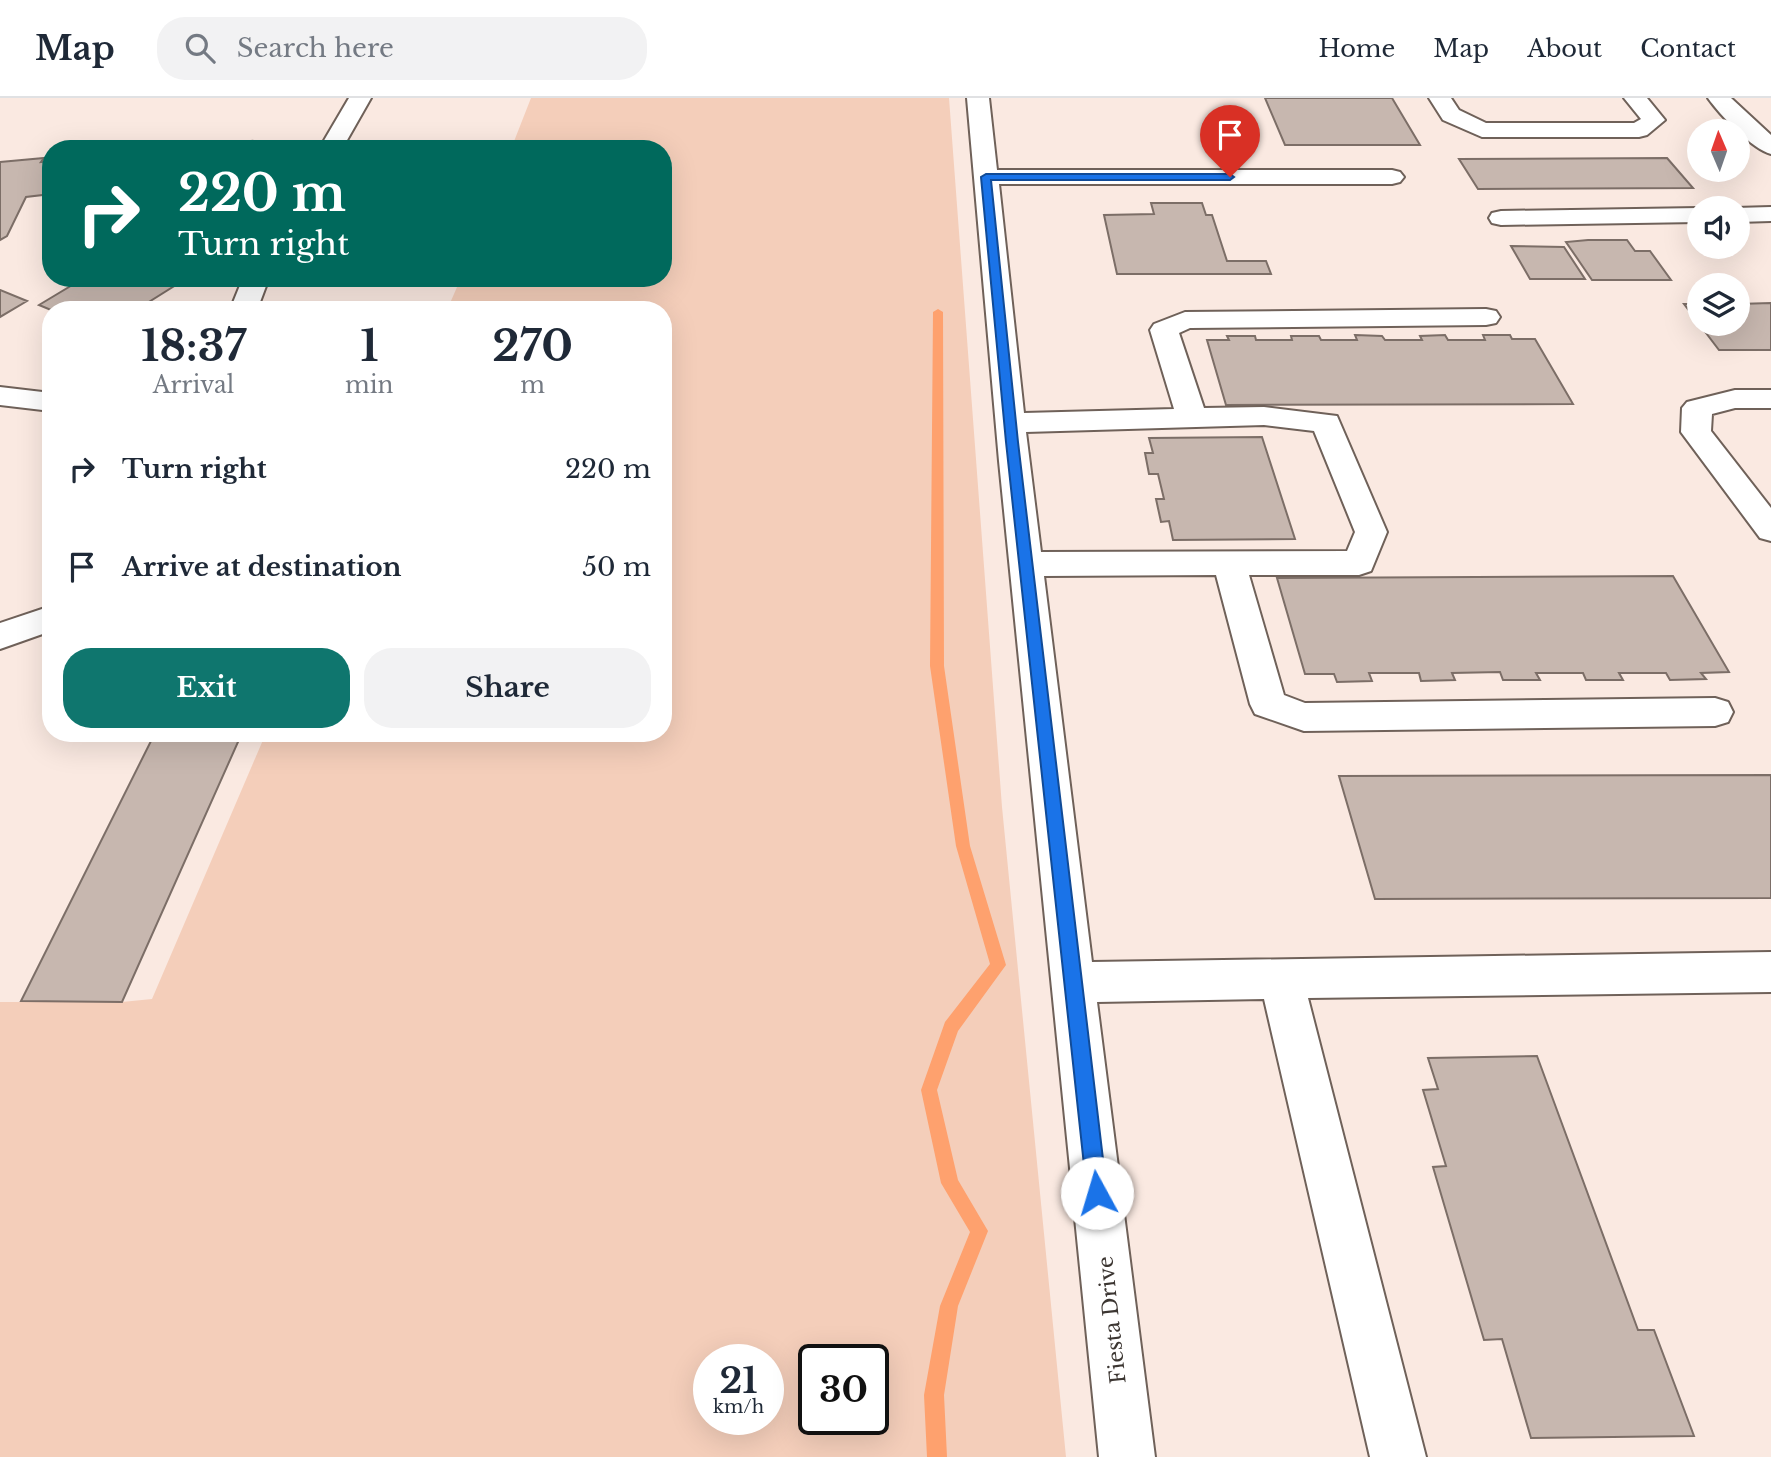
<!DOCTYPE html>
<html lang="en">
<head>
<meta charset="utf-8">
<style>
  body { margin:0; font-family:"Libre Baskerville",serif; background:#f2f2f3; color:#1f2937; height:100vh; display:flex; flex-direction:column; font-size:26px; white-space:nowrap }
  * { box-sizing:border-box; margin:0 }
  p { font-size:23px; color:#747a83 }
  .icon { flex:none; width:38px; height:38px; fill:none; stroke:currentColor; stroke-width:2; stroke-linecap:round; stroke-linejoin:round }
  .map { position:relative; flex:1; overflow:hidden }
  .sheet { position:absolute; left:42px; top:203px; width:630px; height:441px; display:flex; flex-direction:column; background:#fff; border-radius:28px; box-shadow:0 7px 28px #0002 }
  .sheet>* { flex:none }
  .top-card { position:absolute; left:42px; top:42px; width:630px; height:147px; border-radius:28px; box-shadow:0 7px 28px #0002; background:#00695c; color:#fff; overflow:hidden }
  .needle { width:46px; rotate:358deg }
  .fabs { position:absolute; left:1687px; top:21px; display:grid; gap:14px }
  .fabs a { display:grid; place-items:center; width:63px; height:63px; border-radius:50%; background:#fff; box-shadow:0 7px 28px #0002; font-size:35px }
  .speed { position:absolute; left:693px; top:1246px; display:flex; gap:14px; font-size:35px; font-weight:700; text-align:center }
  .speed>* { display:grid; place-content:center; width:91px; height:91px; border-radius:50%; background:#fff; box-shadow:0 7px 28px #0002; line-height:1 }
  .speed small { font-size:18px; font-weight:400 }
  .speed .limit { border:4px solid #111; border-radius:10px; background:#fff; color:#111 }
  .pin { position:absolute; display:grid; place-items:center; width:60px; height:60px; color:#fff; margin:-72px -30px; border-radius:50% 50% 50% 0; rotate:-45deg; box-shadow:0 0 7px #0007 }
  .pin .icon { rotate:45deg }
  .me { position:absolute; width:77px; margin:-38px; rotate:354deg; stroke-linejoin:round; filter:drop-shadow(0 0 5px #0008) }
  .turn { display:flex; align-items:center; gap:24px; height:147px; padding:0 21px; font-size:32px }
  .turn .icon { width:91px; height:91px; stroke-width:2.5 }
  .turn b { display:block; font-size:49px; line-height:60px }
  .eta { display:flex; justify-content:space-evenly; align-items:center; height:119px; text-align:center }
  .eta b { font-size:42px; font-weight:700; line-height:49px }
  .button { display:flex; gap:14px; margin-top:auto; padding:14px 21px }
  .button a { flex:1; height:80px; border-radius:28px; background:#0f766e; color:#fff; font-size:28px; font-weight:700; line-height:80px; text-align:center }
  .button a+a { background:#f2f2f3; color:#1f2937 }
  ul { padding:0; list-style:none }
  li { display:flex; align-items:center; gap:21px; height:98px; padding:0 21px }
  li div { flex:1 }
  li b { display:block; font-size:26px }
  li em { font-style:normal }
  header { display:flex; align-items:center; gap:42px; box-sizing:border-box; height:98px; padding:0 35px; background:#fff; border-bottom:2px solid #e0e1e3 }
  header strong { font-size:33px }
  nav { display:flex; gap:38px; margin-inline-start:auto; font-size:24px }
  .search { width:490px; height:63px; background:#f2f2f3; display:flex; align-items:center; gap:18px; box-sizing:border-box; padding:0 24px; border-radius:28px; color:#747a83; font-size:26px }
  .map>svg:first-child { display:block }
</style>
</head>
<body>
<header>
<strong>Map</strong>
<div class="search"><svg class="icon" aria-label="search" viewBox="0 0 24 24"><circle cx="10" cy="10" r="6"/><path d="M15 15l6 6"/></svg>Search here</div>
<nav><a>Home</a><a>Map</a><a>About</a><a>Contact</a></nav>
</header>
<div class="map">
<svg width="1771" height="1359" viewBox="0 0 1771 1359">
  <rect width="100%" height="100%" fill="#fae9e1"/>
  <path fill="#f4ceba" fill-rule="evenodd" d="M531 0H949L1002 709 1066 1359H0V904H122L152 901 266 635H663V212H447L461 180H663V51H511ZM709 1262H768V1321H709ZM814 1262H873V1321H814Z"/>
  <g fill="none" stroke-linecap="round" stroke-linejoin="round">
    <path fill="#fea16e" fill-rule="evenodd" d="M938 211 943 214 944 568 970 748 1006 867 958 933 937 992 958 1082 988 1133 958 1208 944 1297 947 1359H927L924 1297 940 1208 970 1134 941 1085 921 992 945 924 990 866 956 748 930 568 933 214Z"/>
  </g>
  <path fill="#c7b7af" stroke="#7c6e67" stroke-width="2" d="M1265 0H1392L1420 47H1285Z
    M252 43 250 51H169Z
    M44 60 41 64 51 63V96L26 99 7 138 0 142V64Z
    M1667 60 1693 90 1478 91 1459 61Z
    M1151 105H1202L1206 117H1212L1227 163H1266L1271 176H1117L1104 117 1154 116Z
    M1588 142H1627L1635 153H1650L1671 182H1592L1566 144Z
    M1511 148 1564 149 1585 181H1530Z
    M84 180H187L136 212H51L39 207Z
    M0 192 27 203 0 219Z
    M1771 205V252H1719L1684 206H1699V226H1738V206Z
    M1355 237 1382 238 1385 242H1422L1420 238 1445 237 1448 242H1485L1483 237H1510L1512 241H1535L1573 306 1226 307 1207 242H1229L1227 238H1255L1256 242H1292L1291 238H1319L1321 242H1357Z
    M1262 339 1295 441 1173 442 1169 423 1161 424 1156 401H1164L1158 376H1149L1145 355H1153L1149 340Z
    M1673 478 1729 574 1701 575 1706 581 1670 582 1666 575H1619L1623 582H1586L1583 575H1536L1540 582H1503L1500 574 1452 575 1455 582 1421 583 1419 575H1369L1372 583 1337 584 1334 576H1305L1277 480Z
    M155 635H242L122 904 21 903Z
    M1771 677V800L1375 801 1339 678Z
    M1537 958 1638 1232H1654L1694 1338 1531 1340 1502 1241 1484 1242 1433 1069 1446 1068 1423 992 1438 991 1428 960Z"/>
  <g fill="none" stroke-linecap="round" stroke-linejoin="round">
    <defs>
      <path id="minor" d="M349 0H371L342 51H319Z
        M967 0H989L997 72H1392L1400 74 1404 79 1400 84 1392 86H999L1024 315 1174 311 1150 232 1154 226 1185 214 1486 211 1496 213 1500 219 1496 225 1486 227 1190 230 1179 235 1204 310 1264 309 1337 318 1387 434 1371 473 1359 477H1249L1284 597 1305 605 1715 600 1728 604 1733 614 1728 624 1715 628 1304 633 1255 616 1250 606 1216 477 1044 478 1092 864 1771 854V894L1308 900 1426 1359H1370L1264 901 1097 904 1155 1359H1099L999 363ZM1264 327 1314 333 1355 434 1347 453 1041 454 1026 334Z
        M1429 0H1451L1459 12 1486 25H1634L1641 21 1624 0H1647L1665 22 1647 37 1639 39H1482L1443 22Z
        M1708 0H1731L1771 37V56C1752 51 1720 17 1708 0Z
        M1771 109V123L1738 124V110H1735Z
        M1699 110V124L1501 127 1492 125 1489 120 1492 115 1501 113 1699 110H1702Z
        M243 180H269L257 212H230Z
        M0 289 51 295V313L0 307Z
        M1735 292H1771V310H1735L1712 316 1711 333 1771 410V443L1760 440 1681 334 1682 310 1687 304Z
        M51 508V533L0 551V525Z"/>
    </defs>
    <use href="#minor" stroke="#6f6159" stroke-width="4"/>
    <use href="#minor" fill="#fff" fill-rule="evenodd"/>
  </g>
  <path fill="#1a73e8" stroke="#114b97" stroke-width="2" d="M986 76H1230L1234 79 1230 82H991L1018 344 1107 1095 1105 1102 1097 1105 1090 1102 1087 1095 1006 344 981 79Z"/>
  <g text-anchor="middle" dominant-baseline="central" stroke-width="7" stroke-linejoin="round" paint-order="stroke">
    <g font-size="21" fill="#3c3632" stroke="#fff">
      <text transform="translate(1112 1222) rotate(-96)">Fiesta Drive</text>
    </g>
  </g>
</svg>
<div class="fabs">
<a><svg class="needle" viewBox="-14 -14 28 28"><path d="M0-13l5 13h-10z" fill="#e53935"/><path d="M0 13l5-13h-10z" fill="#747a83"/></svg></a>
<a><svg class="icon" aria-label="sound" viewBox="0 0 24 24"><path d="M4 9h4l5-4v14l-5-4H4zM17 9q2 3 0 6"/></svg></a>
<a><svg class="icon" aria-label="layers" viewBox="0 0 24 24"><path d="M12 4l9 5-9 5-9-5zM3 14l9 5 9-5"/></svg></a>
</div>
<div class="speed"><div>21<small>km/h</small></div><div class="limit">30</div></div>
<div class="pin" style="left:1230px;top:79px;background:#d93025"><svg class="icon" aria-label="arrive" viewBox="0 0 24 24"><path d="M6 21V4h12l-3 4 3 4H6"/></svg></div>
<svg class="me" style="left:1097px;top:1095px" viewBox="-20 -20 40 40"><circle r="19" fill="#fff"/><path d="M0-13L10 11 0 6-10 11z" fill="#1a73e8"/></svg>
<div class="top-card">
<div class="turn"><svg class="icon" aria-label="right" viewBox="0 0 24 24"><path d="M7 20v-9h11M14 6l5 5-5 5"/></svg><div><b>220 m</b>Turn right</div></div>
</div>
<section class="sheet">
<div class="eta">
<div><b>18:37</b><p>Arrival</p></div>
<div><b>1</b><p>min</p></div>
<div><b>270</b><p>m</p></div>
</div>
<ul>
<li><svg class="icon" aria-label="right" viewBox="0 0 24 24"><path d="M7 20v-9h11M14 6l5 5-5 5"/></svg><div><b>Turn right</b></div><em>220 m</em></li>
<li><svg class="icon" aria-label="arrive" viewBox="0 0 24 24"><path d="M6 21V4h12l-3 4 3 4H6"/></svg><div><b>Arrive at destination</b></div><em>50 m</em></li>
</ul>
<div class="button"><a>Exit</a><a>Share</a></div>
</section>
</div>
</body>
</html>
